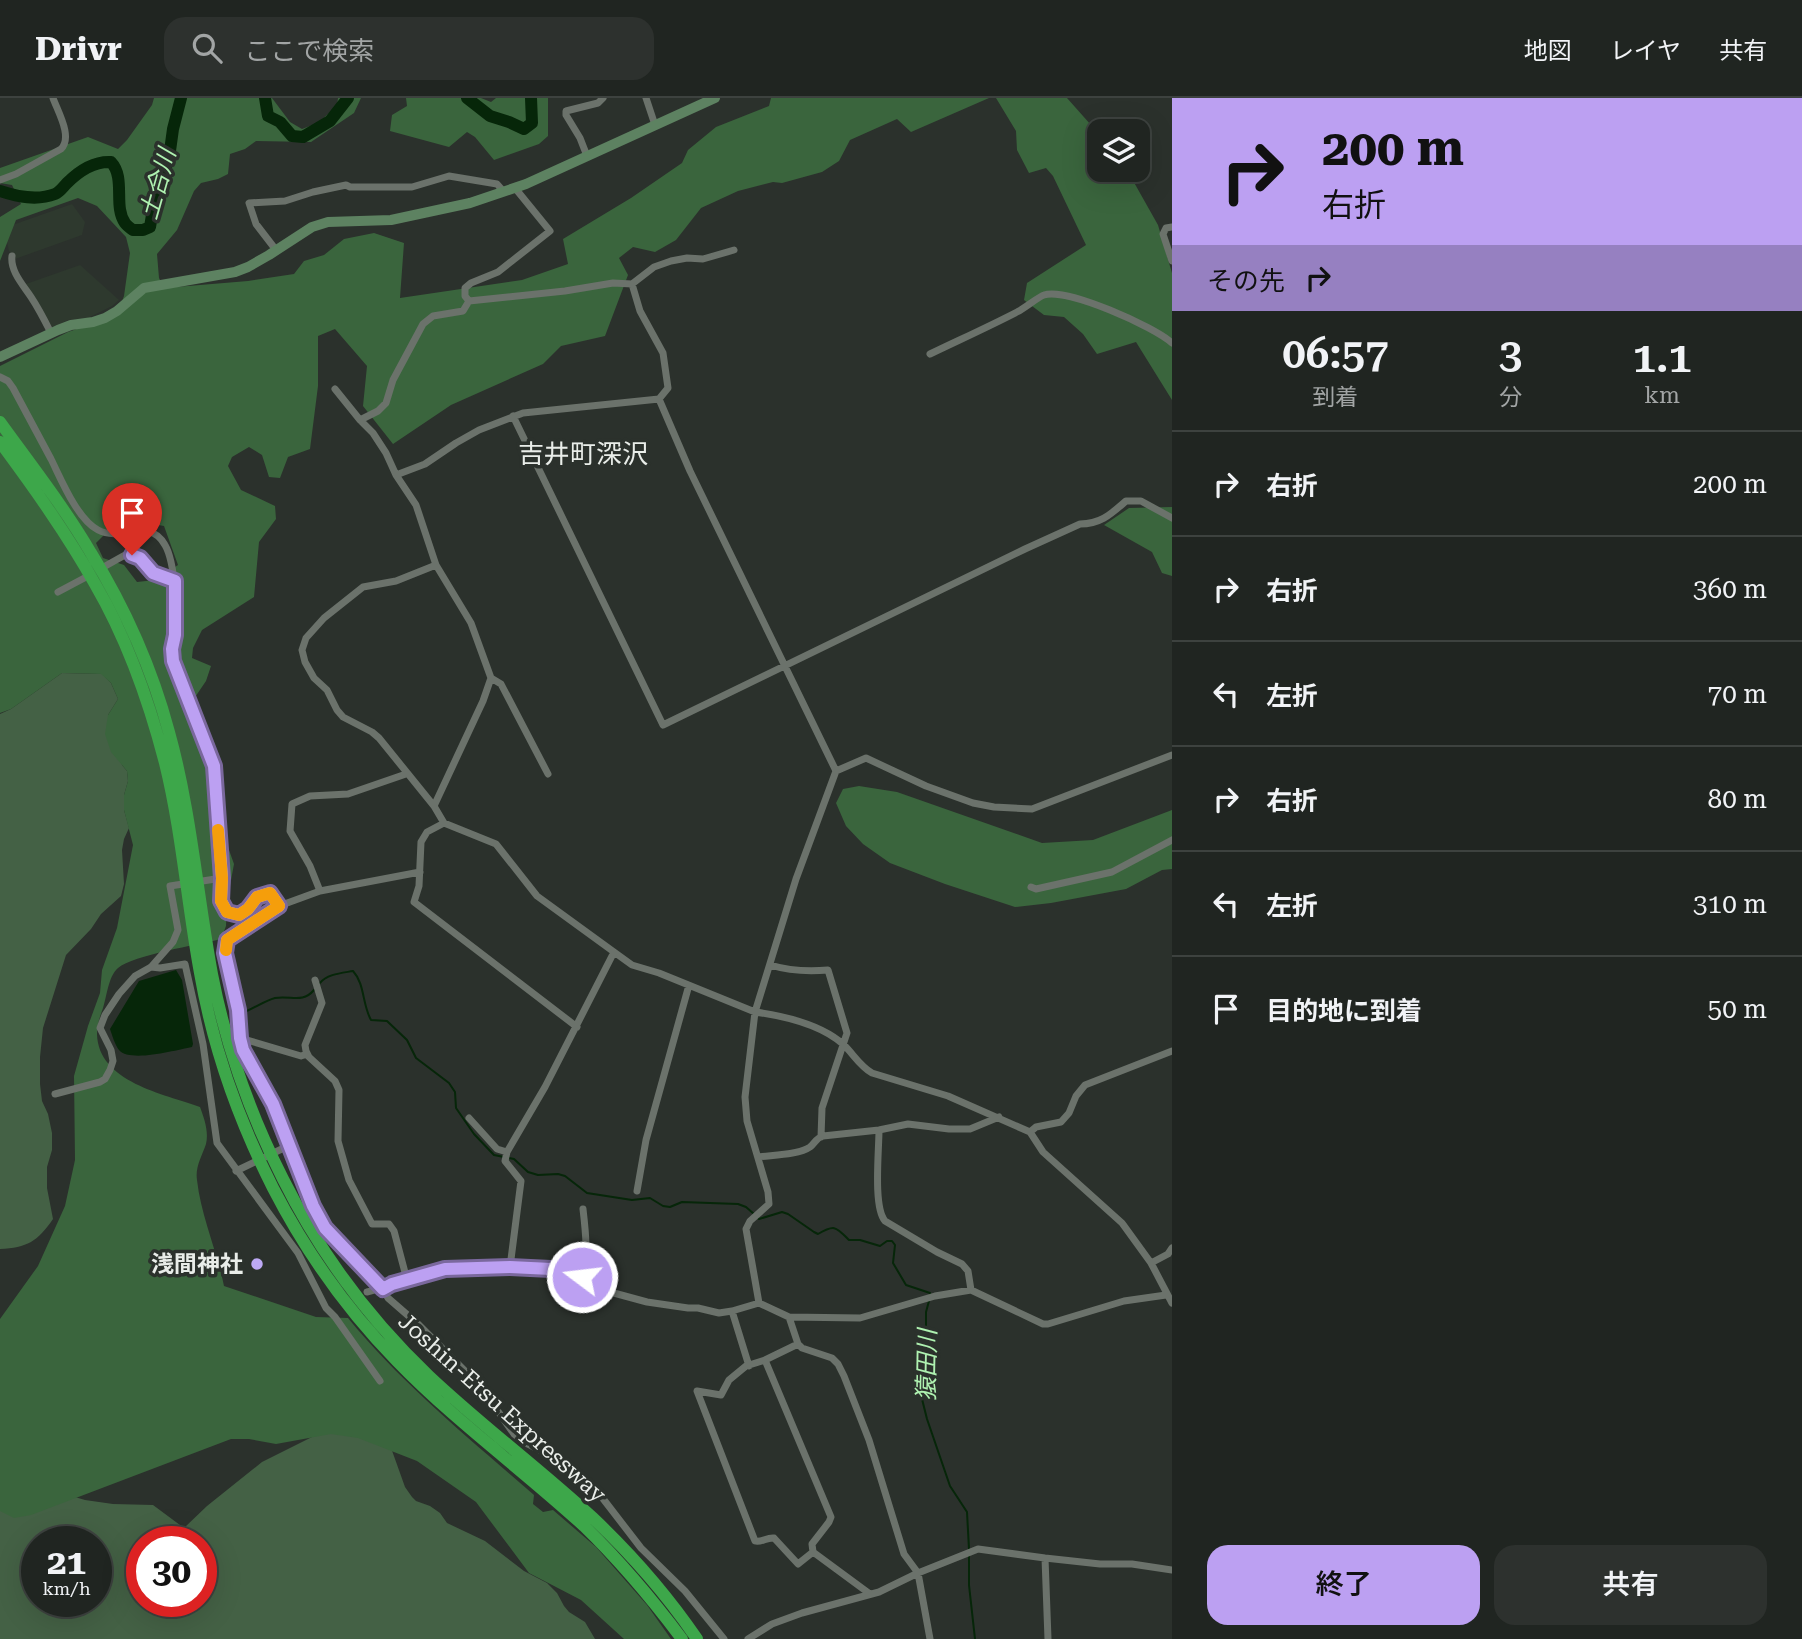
<!DOCTYPE html>
<html lang="ja">
<head>
<meta charset="utf-8">
<style>
  body { margin:0; font-family:"Roboto Serif","Noto Sans JP",serif; background:#2d312e; color:#f1f3f6; height:100vh; display:flex; flex-direction:column; font-size:26px; white-space:nowrap }
  * { box-sizing:border-box; margin:0 }
  p { font-size:23px; color:#a2a5a5 }
  .icon { flex:none; width:38px; height:38px; fill:none; stroke:currentColor; stroke-width:2; stroke-linecap:round; stroke-linejoin:round }
  .map { position:relative; flex:1; overflow:hidden }
  .side { display:flex; flex-direction:column; background:#202521; width:630px }
  .side>* { flex:none }
  .hud { background:#bca0f2; color:#111; overflow:hidden }
  .fabs { position:absolute; left:1087px; top:21px; display:grid; gap:14px }
  .fabs a { display:grid; place-items:center; width:63px; height:63px; border-radius:14px; background:#202521; box-shadow:0 7px 28px #0002,0 0 0 2px #3d423f; font-size:35px }
  .speed { position:absolute; left:21px; top:1428px; display:flex; gap:14px; font-size:35px; font-weight:700; text-align:center }
  .speed>* { display:grid; place-content:center; width:91px; height:91px; border-radius:50%; background:#202521; box-shadow:0 7px 28px #0002,0 0 0 2px #3d423f; line-height:1 }
  .speed small { font-size:18px; font-weight:400 }
  .speed .limit { border:10px solid #d22; background:#fff; color:#111 }
  .pin { position:absolute; display:grid; place-items:center; width:60px; height:60px; color:#fff; margin:-72px -30px; border-radius:50% 50% 50% 0; rotate:-45deg; box-shadow:0 0 7px #0007 }
  .pin .icon { rotate:45deg }
  .me { position:absolute; width:77px; margin:-38px; rotate:285deg; stroke-linejoin:round; filter:drop-shadow(0 0 5px #0008) }
  .turn { display:flex; align-items:center; gap:24px; height:147px; padding:0 35px; font-size:32px }
  .turn .icon { width:91px; height:91px; stroke-width:2.5 }
  .turn b { display:block; font-size:49px; line-height:60px }
  .then { display:flex; align-items:center; height:66px; padding:0 35px; background:#0003; gap:14px; font-size:26px }
  .eta { display:flex; justify-content:space-evenly; align-items:center; height:119px; text-align:center }
  .eta b { font-size:42px; font-weight:600; line-height:49px }
  .primary-button { display:flex; gap:14px; margin-top:auto; padding:14px 35px }
  .primary-button a { flex:1; height:80px; border-radius:21px; background:#bca0f2; color:#111; font-size:28px; font-weight:600; line-height:80px; text-align:center }
  .primary-button a+a { background:#2d312e; color:#f1f3f6 }
  ul { padding:0; list-style:none }
  li { display:flex; align-items:center; gap:21px; height:105px; padding:0 35px; border-top:2px solid #3d423f }
  li div { flex:1 }
  li b { display:block; font-size:26px }
  li em { font-style:normal }
  header { display:flex; align-items:center; gap:42px; box-sizing:border-box; height:98px; padding:0 35px; background:#202521; border-bottom:2px solid #3d423f }
  header strong { font-size:33px }
  nav { display:flex; gap:38px; margin-inline-start:auto; font-size:24px }
  .search { width:490px; height:63px; background:#2d312e; display:flex; align-items:center; gap:18px; box-sizing:border-box; padding:0 24px; border-radius:21px; color:#a2a5a5; font-size:26px }
  main { display:flex; flex:1; min-height:0 }
  .map>svg:first-child { display:block }
</style>
</head>
<body>
<header>
<strong>Drivr</strong>
<div class="search"><svg class="icon" aria-label="search" viewBox="0 0 24 24"><circle cx="10" cy="10" r="6"/><path d="M15 15l6 6"/></svg>ここで検索</div>
<nav><a>地図</a><a>レイヤ</a><a>共有</a></nav>
</header>
<main>
<div class="map">
<svg width="1172" height="1541" viewBox="0 0 1172 1541">
  <rect width="100%" height="100%" fill="#2b312c"/>
  <path fill="#2e392e" d="M72 106 85 124 82 137 15 161 9 153 4 130Z
    M80 167 119 202 112 208 88 220 68 222 52 230 26 186Z"/>
  <path fill="#446145" fill-rule="evenodd" d="M62 575 102 576 111 585 118 601 108 617 122 667 127 673 128 683 124 697V712L129 730 124 741 122 752 124 786 121 798 101 816 91 831 66 857 43 930 40 959V986L42 1003 48 1016 52 1035V1052L47 1069V1090L53 1121C38 1143 27 1150 0 1151V616L11 611Z
    M0 1288 58 1394 85 1402 113 1406 153 1407 184 1430 207 1408 262 1364 322 1334 385 1333 405 1389 412 1399 416 1403 430 1408 440 1415 447 1425 485 1443 524 1473 547 1485 557 1495 564 1508 569 1514 585 1524 595 1541H0ZM37 1444H96V1503H37ZM142 1444H201V1503H142Z"/>
  <path fill="#3a653d" fill-rule="evenodd" d="M154 0H272L290 24 302 31 318 25 337 8 338 0H361L354 15 311 44 256 43 245 51 230 56 228 76 218 81 201 85 194 93 177 132 157 156 159 180 164 190 248 183 294 176 304 163 324 157 344 141 374 135 404 145 400 200 522 182 568 166 563 141 631 100 682 65 688 52 716 29 769 8 771 0H989L911 34 897 21 850 42 839 63 822 74 782 85 773 84 738 93 701 110 676 142 655 154 633 149 619 160 628 177 605 238 561 248 543 266 451 307 393 346 363 308 367 268 335 231 318 238V288L310 351 288 359 280 380 269 379 262 357 249 349 232 359 228 368 241 392 275 408 276 421 259 444 254 499 202 532 193 550 192 560 211 568 206 583 187 611 204 656 220 727 234 766 227 804 226 828 221 841C197 847 134 857 118 870 108 879 107 898 103 910 100 918 97 927 97 936 98 984 164 996 200 1009 204 1020 209 1033 206 1046 202 1058 195 1069 197 1082 201 1118 217 1153 224 1188L316 1219 348 1220C403 1287 470 1341 534 1397L533 1406 543 1414 553 1412 596 1449 647 1507 671 1541H624L581 1502 529 1475 476 1404 417 1363 358 1340 331 1336 276 1346 249 1341H231L31 1417 14 1420 0 1413V1221L38 1168 65 1108 75 1062 74 978 88 928 100 895 102 872 117 830 133 747 124 712V697L128 683 127 673 111 654 105 636 108 617 118 601 111 585 101 576 62 575 11 611 0 615V268L68 234 117 217 124 198 130 155 126 139 97 108 78 100 16 122 0 163V119L21 106 12 87 0 85V70L88 39 118 51 127 42 152 7ZM116 425H146L164 428 178 467 155 482 137 484 124 467 103 460 96 445Z
    M406 0H481L491 4 496 0H548V38L539 46 494 62 475 39 467 34 449 49 390 33 392 17 407 8Z
    M996 0H1067L1099 36V72H1127L1158 127 1172 175V302L1136 244 1097 256 1083 236 1064 219 1044 217 1024 202 1027 185 1086 147 1053 78 1046 70 1029 75 1017 52 1016 33Z
    M1172 409V478L1162 475 1152 454 1104 427 1129 410Z
    M859 688 897 694 1042 745 1093 742 1172 712V771L1162 772 1126 791 1051 805 1015 809 945 786 890 765 863 746 846 728 836 705 843 691Z"/>
  <path fill="#062609" d="M176 872 182 882 193 946 192 949C176 952 130 965 119 952 115 947 112 937 110 931L139 883Z"/>
  <g fill="none" stroke-linecap="round" stroke-linejoin="round">
    <path stroke="#062609" stroke-width="2" d="M320 885C327 876 342 875 353 873 365 886 362 906 371 922L387 923 407 942 416 960 449 985 455 994 456 1010 474 1036 494 1057 504 1059
      M242 915C253 911 264 903 275 900 291 897 302 906 314 892
      M509 1060 514 1061 528 1074 538 1077 558 1076 565 1078 587 1095 632 1102 650 1100 663 1108 670 1109 682 1104 738 1106 746 1109 754 1116
      M758 1120 759 1121 782 1114 788 1116 814 1134 818 1136C835 1126 836 1129 849 1142H860L880 1148 887 1143H892L895 1147 893 1165 906 1187 930 1195V1198
      M929 1203 926 1214V1228L931 1243 932 1255 930 1267 924 1287 922 1301 927 1321 950 1388 967 1414 969 1451
      M969 1457V1487L975 1541"/>
    <path stroke="#062609" stroke-width="12" d="M265 0 268 18 280 24 292 38 303 39 330 23 348 0
      M467 0 490 18 509 24 524 31 532 25 531 0
      M0 93C18 99 37 103 55 96 60 94 63 89 67 85 79 73 93 63 111 64 126 80 113 108 125 125 127 128 130 130 133 132H143L150 129 156 93 169 60 173 31 181 0"/>
    <path stroke="#6b726b" stroke-width="7" d="M646 0 655 27
      M587 58 580 40 566 17V13L598 5 603 0
      M0 82 16 76 61 51C73 39 58 14 53 0
      M1172 129 1166 130 1163 136 1172 163
      M276 152 256 126 249 105 285 103 313 94 346 87 350 89H412L449 78 497 86 504 94
      M12 158C10 173 23 187 31 199 39 211 45 223 51 235
      M469 203 465 198V190L471 185 498 174 550 133 515 90
      M930 256C959 242 988 229 1017 214 1025 210 1038 199 1044 197 1066 189 1155 229 1172 245
      M0 279 8 283 13 290C26 314 38 337 51 361 61 381 77 421 98 432 123 445 149 418 165 447 175 464 178 516 175 537 174 546 172 553 173 563L213 668 222 780 221 803 227 814 239 817 248 811 257 799 270 795 279 808
      M335 291 360 322
      M659 301 690 373 836 673 796 781 755 914 745 999 747 1023 768 1094 769 1106 750 1123 746 1131 759 1205
      M513 318 663 627 1025 451 1080 426C1101 426 1111 416 1126 403H1141L1172 420
      M396 377 425 366 456 345 479 332 523 315 659 301 668 290 663 255 640 213 632 186
      M436 467 396 483 363 489 324 520 306 540 302 552 305 564 314 580 327 592 337 612 343 619 372 634 379 640 434 708 444 725 496 746 537 798 614 854 632 867 659 875 755 914C784 918 822 927 844 947 854 957 860 968 872 975L948 998 1030 1034 1043 1054 1122 1125 1151 1165 1172 1205
      M100 471 125 457H132L140 460 153 475 175 483
      M58 494 90 477
      M491 580 501 586 548 676
      M836 673 866 660 926 688 973 705 994 709 1032 711 1172 657
      M434 708 483 603 491 580 471 525 436 467 416 407 396 377 386 355 373 335 360 322 378 313 386 305 393 282 423 226 433 218 463 213 469 203 565 193 613 185 632 186 654 169 671 163 687 160 703 161 734 152
      M444 725 427 734 421 744 419 788 414 804 577 929
      M420 774 320 793 279 808 227 842 225 855 238 912 240 940 243 952 273 1006 313 1109 325 1130 370 1176 382 1190 388 1200 419 1227 480 1288 514 1336 524 1344 564 1364 594 1389 641 1450 685 1493 724 1541
      M1031 789 1036 791 1112 774 1172 742
      M320 793 310 768 290 733 292 706 310 698 348 696 406 676
      M770 867C790 873 807 874 828 872L847 935 822 1010 821 1039
      M151 869 160 870 185 866 203 946 217 1045 298 1155 326 1210 335 1219 380 1283
      M315 882 322 905 305 947 306 953 309 959 335 983 339 992 338 1043 349 1082 372 1126H389L394 1133 407 1182
      M240 940 301 958 307 956
      M55 996 100 984 105 981 110 972 113 963 111 952 100 930 105 917 119 896 135 878 151 869 173 844 178 832 170 788 222 780
      M469 1020 497 1051 507 1054
      M879 1032C879 1053 873 1109 885 1123L937 1154 962 1166 968 1173 971 1192
      M1030 1034 1036 1029 1061 1024 1069 1015 1076 998 1085 987 1172 953
      M758 1059C772 1057 799 1057 810 1049 815 1045 816 1040 823 1038L879 1032 908 1026 949 1031H970L999 1019
      M236 1073 290 1047
      M637 1093 646 1042 689 887
      M1151 1165 1168 1156 1172 1150
      M510 1169 521 1083 505 1063 507 1054 545 989 614 854
      M582 1179C588 1154 586 1137 583 1111
      M367 1194C394 1188 419 1175 446 1171 467 1168 563 1166 577 1175 582 1178 585 1183 588 1188L647 1204 688 1210H698L719 1215 732 1213 759 1205 789 1219 860 1220 935 1198 971 1192 1043 1226H1048L1124 1203 1166 1197
      M732 1213 749 1268
      M789 1219 798 1246 802 1250 832 1260 838 1266 844 1278 869 1342 904 1456 918 1475 930 1541
      M798 1246 765 1262 746 1268 729 1282 721 1297 697 1293 755 1443C761 1445 767 1439 774 1440L798 1466 813 1454
      M765 1262 831 1419 829 1424 812 1446 813 1454
      M813 1454 870 1496
      M1045 1460 1048 1541
      M748 1541 772 1526 802 1515 879 1494 918 1475 978 1451 1045 1460 1100 1466H1132L1172 1472"/>
    <path stroke="#5d8261" stroke-width="10" d="M0 259 58 232 71 227 93 224 105 220 117 213 144 190 235 174 248 169 269 157 312 129 328 124 391 122 470 105 526 86 715 0"/>
    <path stroke="#3da74a" stroke-width="12" d="M0 324C31 367 64 409 91 455 125 510 152 571 169 634 191 713 197 795 212 876 226 948 250 1016 283 1081 320 1155 369 1221 429 1278 482 1328 540 1371 593 1420 632 1457 667 1497 697 1541
      M0 344C34 390 67 436 95 486 127 541 149 603 165 665 182 734 187 805 200 875 213 950 239 1023 273 1090 306 1154 347 1212 397 1263 455 1323 523 1372 584 1428 620 1463 652 1501 682 1541"/>
  </g>
  <g fill="none" stroke-linecap="round" stroke-linejoin="round">
    <defs>
      <path id="route" d="M132 457 140 460 153 475 175 483V537L172 551 173 563 214 668 222 780 221 803 227 814 239 817 248 811 257 799 270 795 279 808 227 842 225 855 238 912 240 940 243 952 273 1006 313 1108 325 1130 383 1191 392 1186 445 1171 510 1169 551 1171 576 1174 582 1179"/>
    </defs>
    <use href="#route" stroke="#7a689d" stroke-width="18"/>
    <use href="#route" stroke="#bca0f2" stroke-width="12"/>
    <path stroke="#f59e0b" stroke-width="12" d="M218 732 222 780 221 803 227 814 239 817 248 811 257 799 270 795 279 808 227 842 226 852"/>
  </g>
  <circle fill="#bda9f5" stroke="#2b312c" stroke-width="2.5" cx="257" cy="1166" r="7"/>
  <g text-anchor="middle" dominant-baseline="central" stroke-width="7" stroke-linejoin="round" paint-order="stroke">
    <g font-size="23" font-weight="bold" fill="#e9ede9" stroke="#2b312c" text-anchor="end">
      <text x="243" y="1166">浅間神社</text>
    </g>
    <g font-size="23" fill="#e9ede9" stroke="#2b312c">
      <text transform="translate(502 1310) rotate(42)">Joshin-Etsu Expressway</text>
    </g>
    <g font-size="24" font-style="italic" fill="#aff2b1" stroke="#2b312c">
      <text transform="translate(158 86) rotate(-74)">土合川</text>
      <text transform="translate(927 1267) rotate(-89)">猿田川</text>
    </g>
    <g font-size="26" fill="#e9ede9" stroke="#2b312c">
      <text x="583" y="356">吉井町深沢</text>
    </g>
  </g>
</svg>
<div class="fabs">
<a><svg class="icon" aria-label="layers" viewBox="0 0 24 24"><path d="M12 4l9 5-9 5-9-5zM3 14l9 5 9-5"/></svg></a>
</div>
<div class="speed"><div>21<small>km/h</small></div><div class="limit">30</div></div>
<div class="pin" style="left:132px;top:457px;background:#d93025"><svg class="icon" aria-label="arrive" viewBox="0 0 24 24"><path d="M6 21V4h12l-3 4 3 4H6"/></svg></div>
<svg class="me" style="left:582px;top:1179px" viewBox="-20 -20 40 40"><circle r="17" fill="#bca0f2" stroke="#fff" stroke-width="3"/><path d="M0-11L8 9 0 5-8 9z" fill="#fff"/></svg>
</div>
<section class="side">
<div class="hud">
<div class="turn"><svg class="icon" aria-label="right" viewBox="0 0 24 24"><path d="M7 20v-9h11M14 6l5 5-5 5"/></svg><div><b>200 m</b>右折</div></div>
<div class="then">その先<svg class="icon" aria-label="right" viewBox="0 0 24 24"><path d="M7 20v-9h11M14 6l5 5-5 5"/></svg></div>
</div>
<div class="eta">
<div><b>06:57</b><p>到着</p></div>
<div><b>3</b><p>分</p></div>
<div><b>1.1</b><p>km</p></div>
</div>
<ul>
<li><svg class="icon" aria-label="right" viewBox="0 0 24 24"><path d="M7 20v-9h11M14 6l5 5-5 5"/></svg><div><b>右折</b></div><em>200 m</em></li>
<li><svg class="icon" aria-label="right" viewBox="0 0 24 24"><path d="M7 20v-9h11M14 6l5 5-5 5"/></svg><div><b>右折</b></div><em>360 m</em></li>
<li><svg class="icon" aria-label="left" viewBox="0 0 24 24"><path d="M17 20v-9H6M10 6l-5 5 5 5"/></svg><div><b>左折</b></div><em>70 m</em></li>
<li><svg class="icon" aria-label="right" viewBox="0 0 24 24"><path d="M7 20v-9h11M14 6l5 5-5 5"/></svg><div><b>右折</b></div><em>80 m</em></li>
<li><svg class="icon" aria-label="left" viewBox="0 0 24 24"><path d="M17 20v-9H6M10 6l-5 5 5 5"/></svg><div><b>左折</b></div><em>310 m</em></li>
<li><svg class="icon" aria-label="arrive" viewBox="0 0 24 24"><path d="M6 21V4h12l-3 4 3 4H6"/></svg><div><b>目的地に到着</b></div><em>50 m</em></li>
</ul>
<div class="primary-button"><a>終了</a><a>共有</a></div>
</section>
</main>
</body>
</html>
